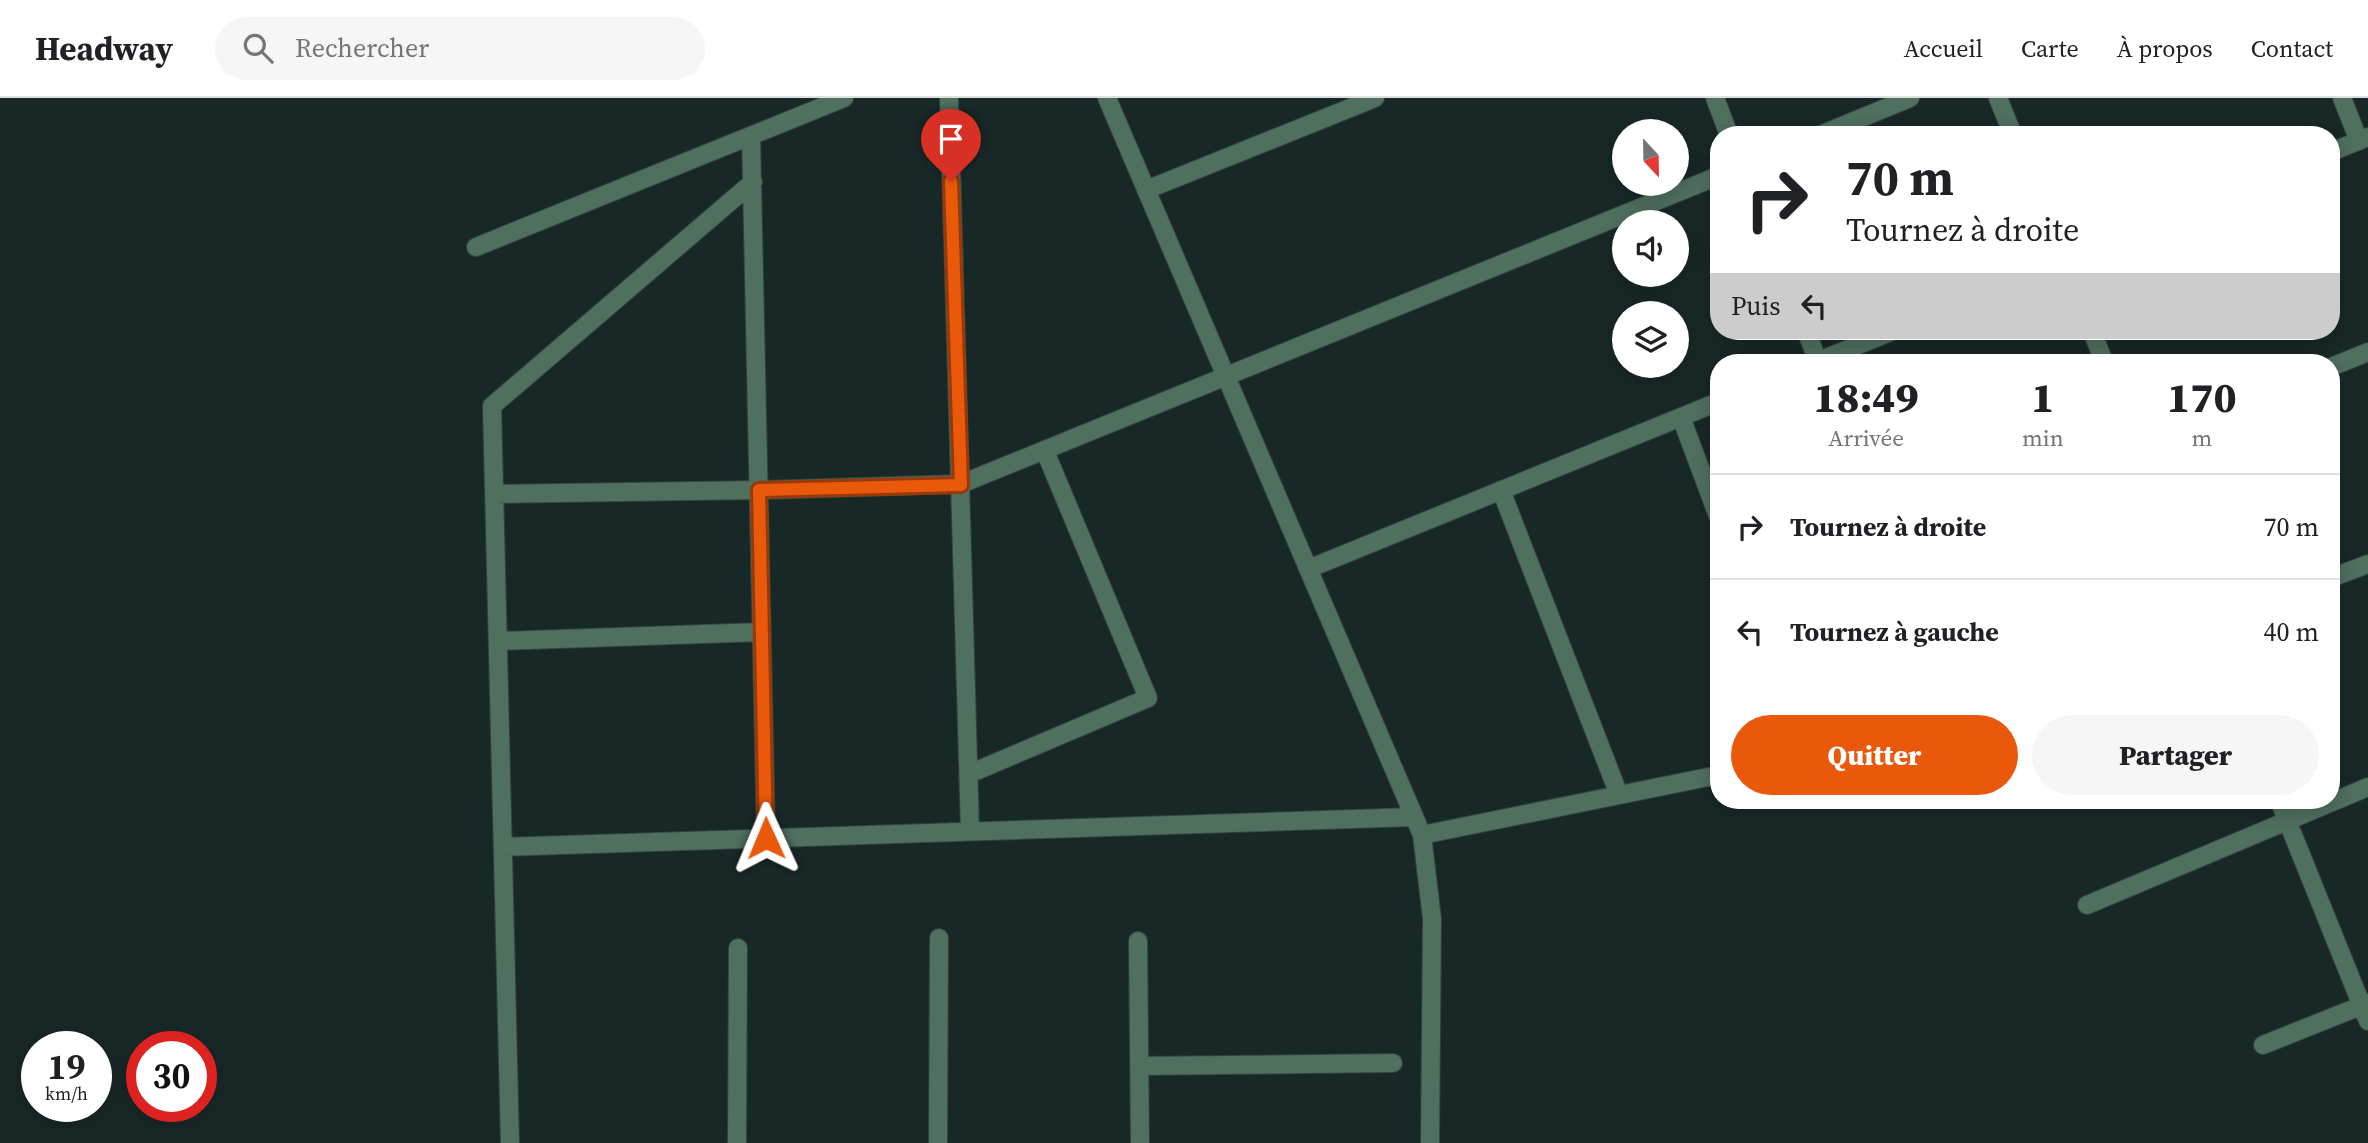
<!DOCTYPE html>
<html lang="fr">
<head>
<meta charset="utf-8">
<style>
  body { margin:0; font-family:"Source Serif 4",serif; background:#f6f6f6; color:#202124; height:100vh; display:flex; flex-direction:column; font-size:26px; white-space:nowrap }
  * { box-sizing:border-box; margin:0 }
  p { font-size:23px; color:#757577 }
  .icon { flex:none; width:38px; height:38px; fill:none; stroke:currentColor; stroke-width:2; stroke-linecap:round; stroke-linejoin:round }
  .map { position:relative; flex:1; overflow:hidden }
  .details { position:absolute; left:1710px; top:256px; width:630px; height:455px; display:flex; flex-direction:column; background:#fff; border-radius:28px; box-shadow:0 4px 18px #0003 }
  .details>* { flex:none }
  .hud { position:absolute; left:1710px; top:28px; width:630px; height:214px; border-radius:28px; box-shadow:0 4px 18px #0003; background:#fff; color:#202124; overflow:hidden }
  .needle { width:46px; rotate:158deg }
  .controls { position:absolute; left:1612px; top:21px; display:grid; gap:14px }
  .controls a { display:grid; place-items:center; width:77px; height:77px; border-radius:50%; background:#fff; box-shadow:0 4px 18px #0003; font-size:35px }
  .speed { position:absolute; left:21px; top:933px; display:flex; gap:14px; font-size:35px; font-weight:700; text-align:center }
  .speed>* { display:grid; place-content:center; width:91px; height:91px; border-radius:50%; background:#fff; box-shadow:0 4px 18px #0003; line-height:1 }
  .speed small { font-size:18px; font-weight:400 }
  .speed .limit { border:10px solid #d22; background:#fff; color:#111 }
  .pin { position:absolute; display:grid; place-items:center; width:60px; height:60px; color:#fff; margin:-72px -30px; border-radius:50% 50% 50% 0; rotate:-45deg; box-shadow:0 0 7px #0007 }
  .pin .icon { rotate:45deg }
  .me { position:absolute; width:77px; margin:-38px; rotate:359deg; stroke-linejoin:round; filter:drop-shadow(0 0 5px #0008) }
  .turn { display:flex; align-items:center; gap:24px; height:147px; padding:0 21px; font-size:32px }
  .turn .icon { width:91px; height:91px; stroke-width:2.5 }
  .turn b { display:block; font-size:49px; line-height:60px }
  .then { display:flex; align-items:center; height:66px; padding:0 21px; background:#0003; gap:14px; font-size:26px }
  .eta { display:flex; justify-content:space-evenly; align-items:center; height:119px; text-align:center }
  .eta b { font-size:42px; font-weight:800; line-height:49px }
  .cta { display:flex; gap:14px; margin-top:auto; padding:14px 21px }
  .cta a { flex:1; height:80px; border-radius:42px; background:#ea580c; color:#fff; font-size:28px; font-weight:800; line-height:80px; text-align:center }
  .cta a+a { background:#f6f6f6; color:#202124 }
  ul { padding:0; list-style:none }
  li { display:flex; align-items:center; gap:21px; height:105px; padding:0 21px; border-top:2px solid #e0e0e0 }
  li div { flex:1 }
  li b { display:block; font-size:26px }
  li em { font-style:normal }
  header { display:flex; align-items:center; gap:42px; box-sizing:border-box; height:98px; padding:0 35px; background:#fff; border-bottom:2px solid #e0e0e0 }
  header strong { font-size:33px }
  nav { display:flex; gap:38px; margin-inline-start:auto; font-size:24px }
  .search { width:490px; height:63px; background:#f6f6f6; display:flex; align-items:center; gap:18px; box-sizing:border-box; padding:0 24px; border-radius:38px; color:#757577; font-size:26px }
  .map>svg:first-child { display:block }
</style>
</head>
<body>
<header>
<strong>Headway</strong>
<div class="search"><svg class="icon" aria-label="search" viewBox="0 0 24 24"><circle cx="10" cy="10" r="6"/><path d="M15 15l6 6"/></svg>Rechercher</div>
<nav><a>Accueil</a><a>Carte</a><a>À propos</a><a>Contact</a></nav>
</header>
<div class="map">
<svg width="2368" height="1045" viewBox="0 0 2368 1045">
  <rect width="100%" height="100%" fill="#182827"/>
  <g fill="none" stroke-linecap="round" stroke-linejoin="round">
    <defs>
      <path id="minor" d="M949 0 970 733
        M1107 0 1422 737 1432 821 1430 1045
        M1715 0 1729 37
        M1998 0 2013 37
        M2342 0 2359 43
        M1820 37 1910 0
        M751 38 766 740
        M2331 54 2368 39
        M1146 92 1375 0
        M476 149 844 0
        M1806 233 1818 263
        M2092 233 2104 264
        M1816 264 1893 233
        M2331 269 2368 254
        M1681 319 1718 418
        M1501 392 1619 697
        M494 396 759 392 961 386 1718 78
        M1308 471 1718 304
        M2331 480 2368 466
        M498 543 762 534
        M969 676 1148 600 1045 353
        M2279 702 2368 923
        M1422 737 1718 677
        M503 749 1414 719
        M2087 807 2368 689
        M1138 843 1140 1045
        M2263 947 2368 905
        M1139 968 1393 965
        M510 1045 492 308 753 84
        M737 1045 738 850
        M938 1045 939 840"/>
    </defs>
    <use href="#minor" stroke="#344342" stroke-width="20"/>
    <use href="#minor" stroke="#4f6f5f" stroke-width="18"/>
  </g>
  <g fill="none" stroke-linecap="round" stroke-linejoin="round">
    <defs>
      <path id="route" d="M766 740 759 392 961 387 951 83"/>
    </defs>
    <use href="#route" stroke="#983908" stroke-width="18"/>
    <use href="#route" stroke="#ea580c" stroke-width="12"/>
  </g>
</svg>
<div class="controls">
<a><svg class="needle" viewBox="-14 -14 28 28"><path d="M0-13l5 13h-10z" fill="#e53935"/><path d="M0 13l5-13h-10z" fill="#757577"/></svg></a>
<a><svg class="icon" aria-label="sound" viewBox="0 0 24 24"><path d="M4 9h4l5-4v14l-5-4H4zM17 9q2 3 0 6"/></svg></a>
<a><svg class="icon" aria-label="layers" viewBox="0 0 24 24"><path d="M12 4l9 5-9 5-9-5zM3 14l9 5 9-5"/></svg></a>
</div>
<div class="speed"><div>19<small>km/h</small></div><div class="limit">30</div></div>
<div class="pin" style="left:951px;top:83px;background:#d93025"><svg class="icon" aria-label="arrive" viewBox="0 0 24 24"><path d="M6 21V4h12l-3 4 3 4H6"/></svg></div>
<svg class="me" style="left:766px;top:740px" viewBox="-20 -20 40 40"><path d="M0-17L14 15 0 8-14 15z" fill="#ea580c" stroke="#fff" stroke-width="4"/></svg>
<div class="hud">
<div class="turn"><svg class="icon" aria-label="right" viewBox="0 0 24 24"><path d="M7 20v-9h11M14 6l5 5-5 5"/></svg><div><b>70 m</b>Tournez à droite</div></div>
<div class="then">Puis<svg class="icon" aria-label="left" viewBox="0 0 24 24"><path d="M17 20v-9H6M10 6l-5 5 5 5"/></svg></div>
</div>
<section class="details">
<div class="eta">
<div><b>18:49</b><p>Arrivée</p></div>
<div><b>1</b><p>min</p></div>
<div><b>170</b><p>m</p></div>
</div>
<ul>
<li><svg class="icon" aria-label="right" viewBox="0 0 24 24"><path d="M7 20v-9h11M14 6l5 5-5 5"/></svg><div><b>Tournez à droite</b></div><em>70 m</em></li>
<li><svg class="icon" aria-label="left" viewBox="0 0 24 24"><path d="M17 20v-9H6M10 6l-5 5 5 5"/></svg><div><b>Tournez à gauche</b></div><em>40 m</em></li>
</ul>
<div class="cta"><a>Quitter</a><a>Partager</a></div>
</section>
</div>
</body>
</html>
